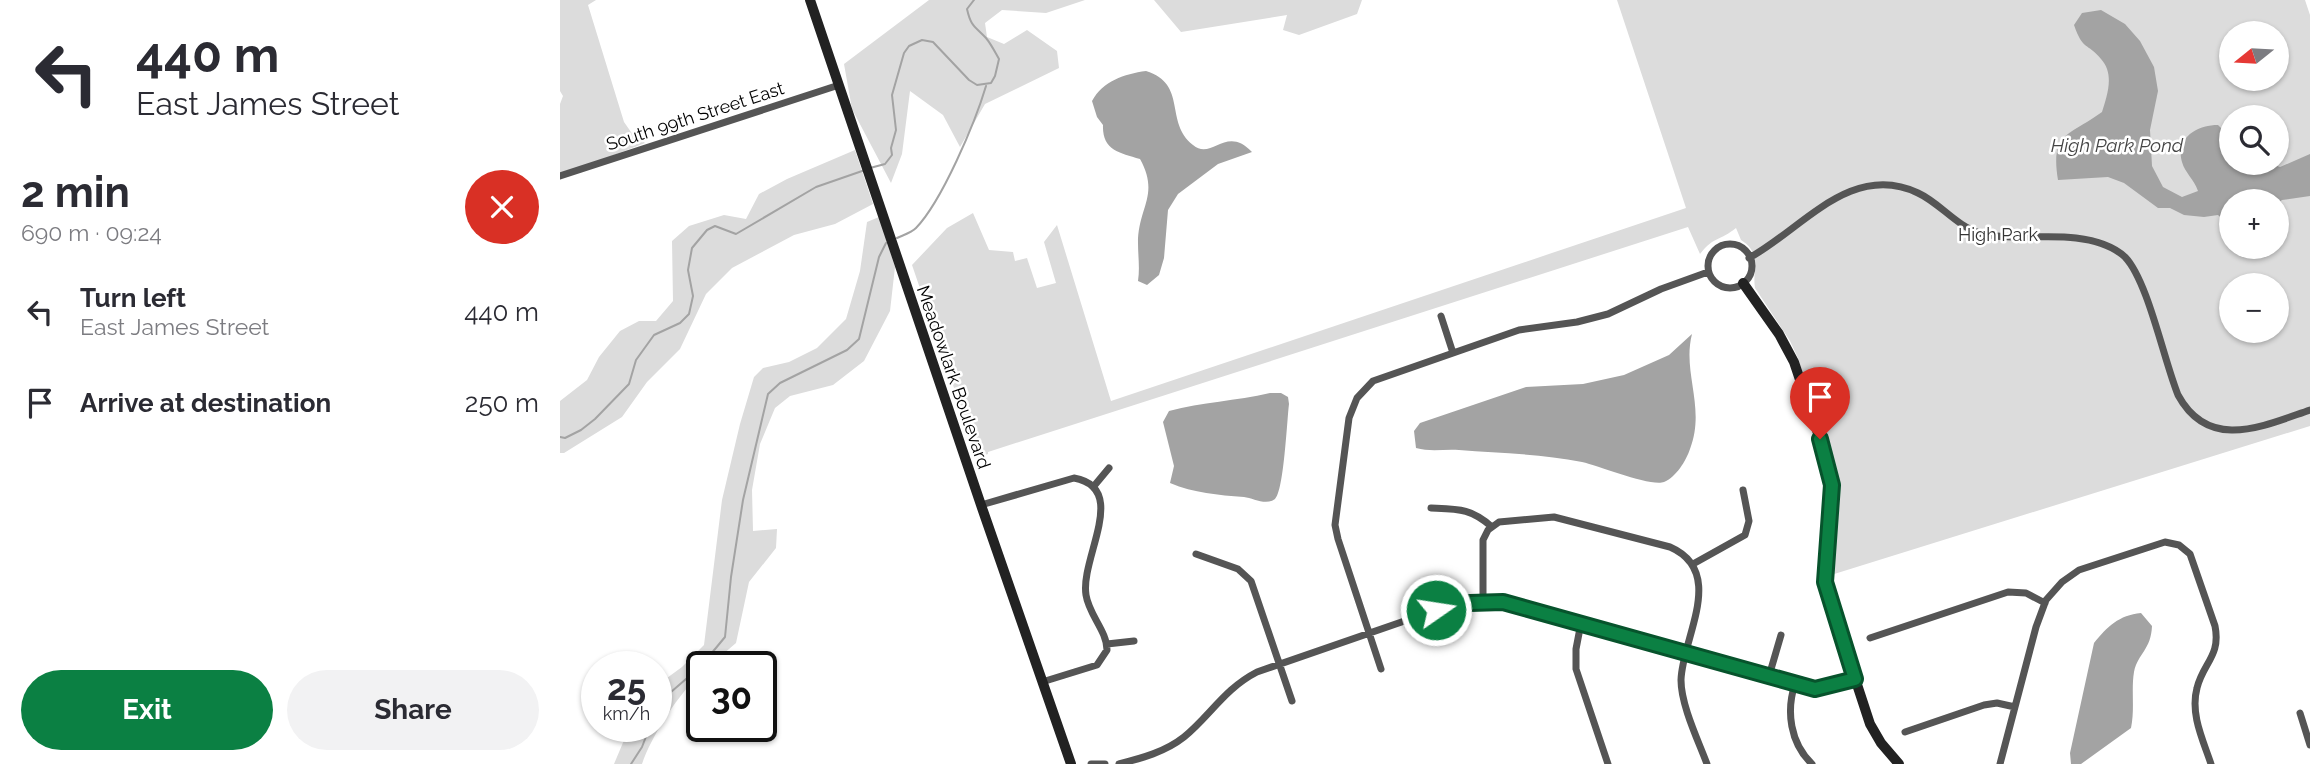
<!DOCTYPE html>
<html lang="en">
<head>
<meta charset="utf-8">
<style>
  body { margin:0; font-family:Raleway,sans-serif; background:#f2f2f3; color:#2b2b33; height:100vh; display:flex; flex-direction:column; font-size:26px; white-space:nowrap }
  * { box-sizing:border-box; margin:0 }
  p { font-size:23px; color:#7c7c81 }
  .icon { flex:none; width:38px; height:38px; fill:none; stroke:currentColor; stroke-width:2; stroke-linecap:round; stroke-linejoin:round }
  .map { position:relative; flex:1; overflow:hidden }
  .details { display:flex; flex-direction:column; background:#fff; width:560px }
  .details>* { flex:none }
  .banner { background:#fff; color:#2b2b33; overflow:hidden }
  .needle { width:46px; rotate:252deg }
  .tools { position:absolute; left:1659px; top:21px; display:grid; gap:14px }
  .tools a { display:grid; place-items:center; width:70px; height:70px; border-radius:50%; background:#fff; box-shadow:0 2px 5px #0004; font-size:35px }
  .speed { position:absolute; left:21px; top:651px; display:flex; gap:14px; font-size:35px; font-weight:700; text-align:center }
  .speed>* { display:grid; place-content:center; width:91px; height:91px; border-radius:50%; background:#fff; box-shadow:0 2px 5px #0004; line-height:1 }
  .speed small { font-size:18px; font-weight:400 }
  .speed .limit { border:4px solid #111; border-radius:10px; background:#fff; color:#111 }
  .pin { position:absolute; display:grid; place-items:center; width:60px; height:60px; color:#fff; margin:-72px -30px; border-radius:50% 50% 50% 0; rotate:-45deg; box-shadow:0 0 7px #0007 }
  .pin .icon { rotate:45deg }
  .me { position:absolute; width:77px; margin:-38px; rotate:77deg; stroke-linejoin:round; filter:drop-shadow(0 0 5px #0008) }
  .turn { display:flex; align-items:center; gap:24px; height:147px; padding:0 21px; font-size:32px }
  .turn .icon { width:91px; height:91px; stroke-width:2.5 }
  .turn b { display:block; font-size:49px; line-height:60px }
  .round { display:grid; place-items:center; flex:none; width:74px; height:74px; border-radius:37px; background:#f2f2f3 }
  .overview { display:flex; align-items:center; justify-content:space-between; height:119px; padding:0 21px }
  h1 { font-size:42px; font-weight:700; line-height:52px }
  .primary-button { display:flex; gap:14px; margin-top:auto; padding:14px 21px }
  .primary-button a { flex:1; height:80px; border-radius:42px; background:#0b8043; color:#fff; font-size:28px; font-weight:700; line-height:80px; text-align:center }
  .primary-button a+a { background:#f2f2f3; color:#2b2b33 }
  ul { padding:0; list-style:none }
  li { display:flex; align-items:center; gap:21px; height:91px; padding:0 21px }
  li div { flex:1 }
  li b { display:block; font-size:26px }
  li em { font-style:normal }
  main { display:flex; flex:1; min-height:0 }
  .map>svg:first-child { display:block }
</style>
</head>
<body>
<main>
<section class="details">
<div class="banner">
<div class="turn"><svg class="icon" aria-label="left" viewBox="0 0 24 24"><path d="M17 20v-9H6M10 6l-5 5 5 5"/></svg><div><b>440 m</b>East James Street</div></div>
</div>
<div class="overview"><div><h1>2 min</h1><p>690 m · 09:24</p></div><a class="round" style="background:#d93025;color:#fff"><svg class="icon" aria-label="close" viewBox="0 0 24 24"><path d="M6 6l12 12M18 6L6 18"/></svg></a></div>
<ul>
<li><svg class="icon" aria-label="left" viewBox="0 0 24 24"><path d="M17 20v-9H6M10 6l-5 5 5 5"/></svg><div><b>Turn left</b><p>East James Street</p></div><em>440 m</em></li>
<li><svg class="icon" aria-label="arrive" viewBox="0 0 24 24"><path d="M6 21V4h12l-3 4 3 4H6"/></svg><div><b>Arrive at destination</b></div><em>250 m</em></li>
</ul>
<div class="primary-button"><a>Exit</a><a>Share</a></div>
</section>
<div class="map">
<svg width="1750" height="764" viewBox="0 0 1750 764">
  <rect width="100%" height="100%" fill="#fff"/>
  <path fill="#dcdcdc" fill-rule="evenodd" d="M0 0H36L28 5 64 122 71 132 85 143 0 176V104L3 96 0 91Z
    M369 0H525L486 13 442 10 425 23 427 37 444 44 467 30 497 51 499 68 425 104 400 147 383 115 350 91 342 154 331 183 292 109 284 64Z
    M594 0H802L797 14 739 35 723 30 727 15 621 32Z
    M1057 0H1745L1750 15V426L1271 575 1277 486 1274 468 1238 358 1230 341 1195 288C1192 268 1202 253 1181 240L1176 228C1160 241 1154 236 1140 254L1128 227 428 452V454L418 458 352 265 387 228 413 213 429 250 453 252 455 261 467 258 477 288 496 283 484 242 497 225 551 401 1126 208ZM1671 33H1717V79H1671ZM1671 117H1717V163H1671ZM1671 201H1717V247H1671ZM1671 285H1717V331H1671Z
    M295 150 313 204 275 224 234 235 172 268 146 294 120 349 87 382 62 417 4 453H0V401L27 380 39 357 60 331 79 321H96L113 301 112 241 129 226 164 215 186 219 199 194 227 179Z
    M319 217 335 267 330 311 304 361 273 385 230 396 215 408 200 444 192 490 193 531 217 529 216 548 189 582 176 643 148 667H142V673C120 691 91 737 82 764H54L70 726H96V686L122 667 144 645 162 500 180 424 194 377 203 368 229 362 257 348 286 319 300 271 307 222Z"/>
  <path fill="#a3a3a3" d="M1541 10 1565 24 1580 41 1594 67 1598 91 1590 130 1592 166 1603 187 1622 197 1638 191C1634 179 1625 173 1622 162 1615 138 1637 125 1658 125L1671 138V163H1709L1720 167 1750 154V196L1722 200 1717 204V201H1671V227L1658 215 1644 217 1624 215 1610 208H1598L1564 183 1548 177 1498 180C1490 132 1509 136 1542 112 1547 96 1555 74 1541 59 1527 42 1523 51 1514 25L1522 13Z
    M586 71C628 84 604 122 633 145 652 161 666 124 692 152L658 164 618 194 608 210 604 258 599 275 587 285 578 281C580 268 578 256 578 243 578 207 600 195 580 159 559 153 542 150 543 125L537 117 532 101C543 81 564 74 586 71Z
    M1132 334C1122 373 1146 407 1130 449 1126 461 1116 477 1104 482 1091 487 1040 466 1022 462 982 454 939 453 899 450 884 449 870 452 856 448L854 431 860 423 966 387 1023 384 1064 375 1109 355Z
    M710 393H721L728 397 729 404C727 420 724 491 715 499 706 506 693 498 684 497 658 495 634 493 610 483L614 466 603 422 609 411C642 402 676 401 710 393Z
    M1581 613 1592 626C1591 650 1578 653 1574 672 1571 690 1575 709 1571 728L1521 764H1511L1510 753 1534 643C1547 627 1559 615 1581 613Z"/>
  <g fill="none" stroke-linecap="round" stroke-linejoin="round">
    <path stroke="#a3a3a3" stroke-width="2" d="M310 168 325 164 332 155 331 148 336 130 332 95 344 53 349 46 362 40 373 42 409 80 417 85 431 83 435 76 439 59C435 52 431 44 426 38 415 26 411 27 407 9L414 0
      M337 238C343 235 351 233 356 228 382 201 415 123 426 86
      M0 437 5 438 21 430 35 419 69 384 76 360 94 335 120 323 129 314 133 296 128 270 132 248 147 230 155 226 176 234 256 187 305 170
      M96 712 111 692 141 666 165 637 171 577 183 500 208 394 220 383 287 350 299 339 319 257 326 243
      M71 764 82 747 90 726"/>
    <path stroke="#555" stroke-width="7" d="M0 176 279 85
      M1148 266a22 22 0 1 1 44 0a22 22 0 1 1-44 0Z
      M1189 258C1241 230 1291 161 1358 193 1380 203 1396 226 1420 233 1451 241 1485 234 1516 238 1533 240 1552 245 1565 257 1588 281 1604 361 1618 395 1649 452 1703 426 1750 410
      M881 316 893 353
      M534 486 549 468
      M421 505 514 478C570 488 520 558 526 595 529 615 547 631 547 650L537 665 482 682
      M871 508C898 509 911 508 932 527
      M636 554 678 569 691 581 732 701
      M1133 564 1185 535 1189 521 1183 490
      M923 603V540L928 530 939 522 994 517 1110 547C1167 572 1122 638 1121 680 1121 705 1138 740 1147 764
      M1021 623 1016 649V669L1048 764
      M1310 638 1448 592 1466 593 1485 603
      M547 644 574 641
      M821 669 778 539 775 525 789 418 797 398 813 381 959 330 1017 322 1048 314 1101 289 1148 272
      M1209 676 1221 635
      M1235 684C1226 711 1230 743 1252 764
      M1740 713 1750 745
      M1345 732 1424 705 1437 703 1455 707
      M531 764H545
      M559 764C582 758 605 752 624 737 650 716 664 689 697 672L882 608C907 602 933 600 958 605L1255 689 1295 679
      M1440 764 1476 627 1486 600 1502 582 1519 570 1605 542 1619 545 1630 554 1655 626C1661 656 1643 663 1637 688 1630 714 1643 740 1651 764"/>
    <path stroke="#222" stroke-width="10" d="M250 0 421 505 511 764
      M1183 283 1219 334 1234 362 1267 460 1272 485 1264 570 1267 593 1310 724 1321 743 1339 764"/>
  </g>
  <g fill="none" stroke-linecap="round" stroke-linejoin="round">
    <defs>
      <path id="route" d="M876 610 910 603 943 602 1255 689 1295 679 1265 582 1272 485 1260 439"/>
    </defs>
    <use href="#route" stroke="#07532c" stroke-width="18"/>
    <use href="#route" stroke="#0b8043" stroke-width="12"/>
  </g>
  <g text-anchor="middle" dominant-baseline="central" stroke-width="5" stroke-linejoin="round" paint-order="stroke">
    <g font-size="18" fill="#000" stroke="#fff">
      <text transform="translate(135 116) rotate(-18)">South 99th Street East</text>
      <text transform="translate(394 377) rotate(71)">Meadowlark Boulevard</text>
    </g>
    <g font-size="18" fill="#333" stroke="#fff">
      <text x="1438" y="234">High Park</text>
    </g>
    <g font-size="19" font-style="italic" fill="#444" stroke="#fff">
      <text x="1557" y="145">High Park Pond</text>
    </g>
  </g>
</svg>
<div class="tools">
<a><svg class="needle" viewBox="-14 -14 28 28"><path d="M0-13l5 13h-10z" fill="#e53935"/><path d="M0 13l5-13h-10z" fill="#7c7c81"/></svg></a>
<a><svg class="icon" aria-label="search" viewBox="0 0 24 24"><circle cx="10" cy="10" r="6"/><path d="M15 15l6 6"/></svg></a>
<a>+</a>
<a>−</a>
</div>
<div class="speed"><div>25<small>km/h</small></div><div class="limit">30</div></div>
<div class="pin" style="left:1260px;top:439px;background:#d93025"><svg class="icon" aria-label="arrive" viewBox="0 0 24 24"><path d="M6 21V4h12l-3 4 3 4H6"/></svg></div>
<svg class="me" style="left:876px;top:610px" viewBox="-20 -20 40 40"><circle r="17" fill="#0b8043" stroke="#fff" stroke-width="3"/><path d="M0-11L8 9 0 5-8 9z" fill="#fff"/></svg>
</div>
</main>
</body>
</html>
